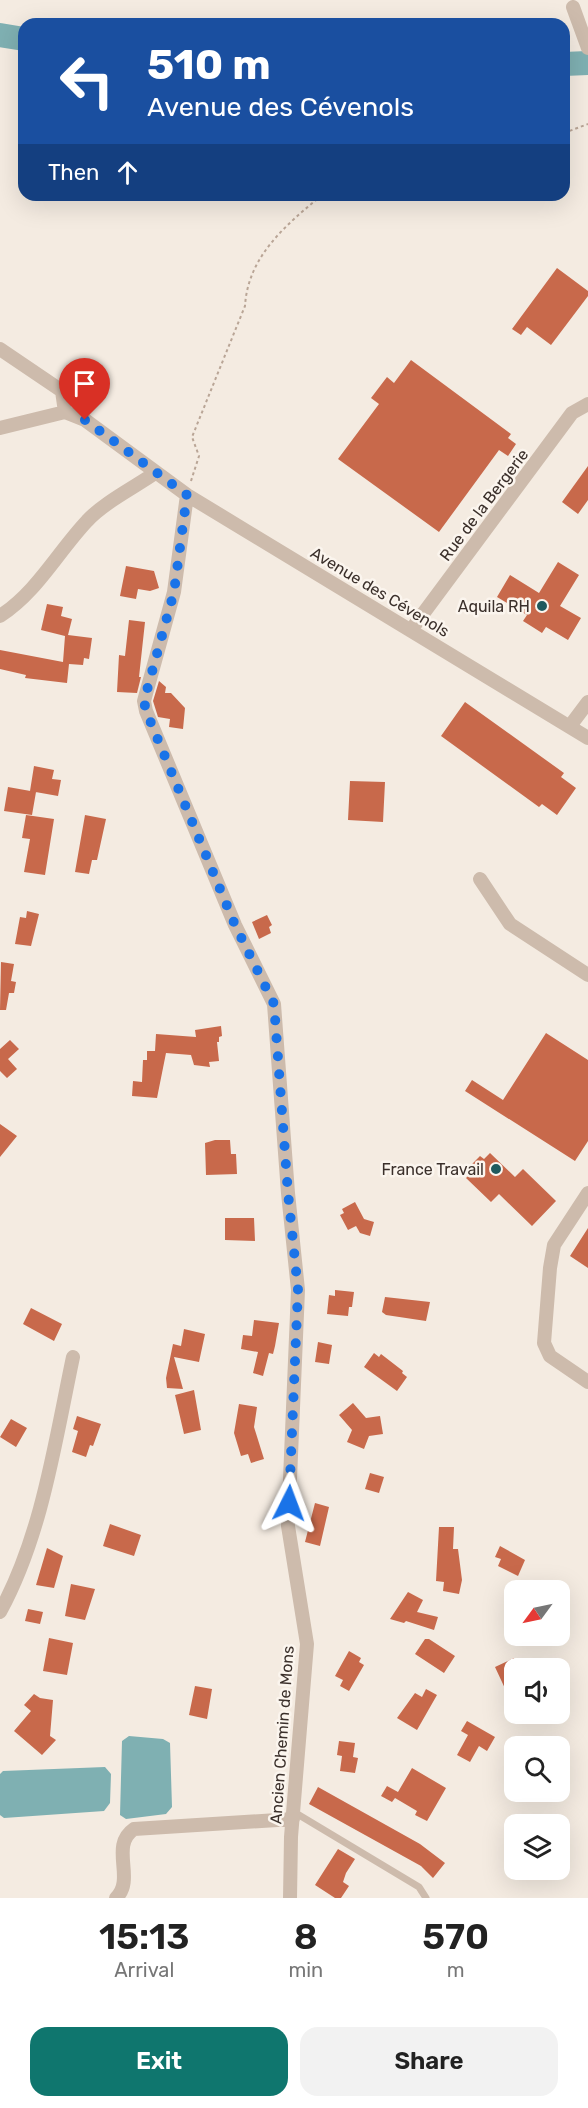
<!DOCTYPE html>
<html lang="en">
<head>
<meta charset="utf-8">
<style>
  body { margin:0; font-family:Rubik,sans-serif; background:#f2f2f2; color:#222; height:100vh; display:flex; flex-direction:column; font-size:22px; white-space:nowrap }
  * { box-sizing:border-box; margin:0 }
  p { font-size:20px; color:#767676 }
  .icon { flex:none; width:33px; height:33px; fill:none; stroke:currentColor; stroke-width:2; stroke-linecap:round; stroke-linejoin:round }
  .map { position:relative; height:1898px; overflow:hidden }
  .details { display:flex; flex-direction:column; background:#fff; flex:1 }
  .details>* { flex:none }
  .hud { position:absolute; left:18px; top:18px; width:552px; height:183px; border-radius:18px; box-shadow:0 6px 24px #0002; background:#1a4fa0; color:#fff; overflow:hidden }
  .needle { width:39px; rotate:237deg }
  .controls { position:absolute; left:504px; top:1580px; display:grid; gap:12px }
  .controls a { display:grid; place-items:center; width:66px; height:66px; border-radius:12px; background:#fff; box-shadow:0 6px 24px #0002; font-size:30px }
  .pin { position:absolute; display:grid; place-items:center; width:51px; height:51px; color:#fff; margin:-62px -26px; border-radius:50% 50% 50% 0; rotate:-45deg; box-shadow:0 0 6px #0007 }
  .pin .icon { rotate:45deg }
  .me { position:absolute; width:66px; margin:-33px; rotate:3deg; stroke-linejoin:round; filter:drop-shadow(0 0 4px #0008) }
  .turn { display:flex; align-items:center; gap:21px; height:126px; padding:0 30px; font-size:27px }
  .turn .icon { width:78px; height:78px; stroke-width:2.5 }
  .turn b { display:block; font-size:42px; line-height:51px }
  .then { display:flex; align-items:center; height:57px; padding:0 30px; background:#0003; gap:12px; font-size:22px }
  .eta { display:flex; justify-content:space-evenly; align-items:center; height:102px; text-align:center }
  .eta b { font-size:36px; font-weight:600; line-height:42px }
  .button { display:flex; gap:12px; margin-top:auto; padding:12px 30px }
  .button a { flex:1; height:69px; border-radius:18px; background:#0f766e; color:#fff; font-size:24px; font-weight:600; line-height:69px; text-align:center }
  .button a+a { background:#f2f2f2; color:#222 }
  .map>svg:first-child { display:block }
</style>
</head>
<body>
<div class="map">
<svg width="588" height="1898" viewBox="0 0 588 1898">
  <rect width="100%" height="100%" fill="#f4ebe1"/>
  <path fill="#7fb0b2" d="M129 1736 163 1739 170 1743 172 1807 166 1814 126 1819 120 1815 122 1741Z
    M105 1767 111 1774 110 1803 104 1811 4 1818 0 1815V1774L3 1771Z"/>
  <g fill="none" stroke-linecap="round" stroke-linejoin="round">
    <path stroke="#7fb0b2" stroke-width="24" d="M0 35 24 39
      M564 64 588 63"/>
  </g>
  <path fill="#c8694b" d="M557 268 588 291V296L551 345 527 327 521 335 512 329Z
    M411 360 511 434 508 438 516 444 508 456 499 450 439 532 338 459 379 404 371 398 387 377 394 383Z
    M588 466V500L578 514 562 502Z
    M558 562 579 575 560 606 581 618 568 640 546 627 542 633 531 626 523 621 527 615 497 597 510 575 539 593Z
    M126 566 154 571 159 588 150 591 138 589 136 599 120 596Z
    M47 604 63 607 61 616 72 619 68 635 92 638 89 659 84 658 83 665 69 664 67 683 25 678 26 675 0 669V650L63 662 65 636 41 630Z
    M129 620 145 622 139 677H141L137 693 117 692 119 655 125 656Z
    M159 681 166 687 165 693H171L185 708 183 729 169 727 170 719 158 717 153 701Z
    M465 702 564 773 561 777 576 788 557 815 542 804 539 807 441 736Z
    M34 766 54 770 52 779 61 780 58 796 30 791Z
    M350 781 385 782 383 822 348 820Z
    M8 787 36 792 32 815 4 811Z
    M26 815 54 819 45 875 24 872 30 839 22 838Z
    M85 815 106 819 97 860H92L89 874 75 872Z
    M27 911 39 914 31 946 15 944 20 917 26 918Z
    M267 915 272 925 269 927 271 933 259 939 252 922Z
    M1 962 14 964 11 981 16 982 14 993H9L6 1010H0Z
    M221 1026 222 1036 219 1037V1042H217L219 1061 209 1062 210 1067 194 1065 191 1055 166 1053 157 1098 132 1096 133 1081 142 1082 143 1060H147V1051H155L156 1034 196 1037 195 1030Z
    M546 1033 588 1060V1141L575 1161 465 1091 472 1080 503 1100Z
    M10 1040 19 1049 8 1059 17 1069 7 1078 0 1071V1049Z
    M0 1124 17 1136 0 1157Z
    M215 1140H230L231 1154H236L237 1174 206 1175 205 1143Z
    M490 1153 515 1177 523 1169 556 1201 532 1226 499 1194 491 1202 466 1178 472 1172 468 1168 480 1156 484 1159Z
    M355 1202 364 1219 374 1222 370 1236 360 1233 356 1226 348 1230 340 1215 344 1213 342 1209Z
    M225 1218H254L255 1241 225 1240Z
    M588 1228V1268L570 1256Z
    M335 1290 354 1292 352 1307H349L348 1316 327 1314 329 1295 335 1296Z
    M385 1297 430 1302 426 1321 386 1315 382 1312Z
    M31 1308 62 1324 54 1341 23 1324Z
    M254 1320 279 1323 275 1346 273 1354 269 1353 263 1376 253 1373 258 1352 241 1349 243 1335 252 1336Z
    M184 1329 205 1334 199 1362 174 1357 183 1389 167 1388 166 1378 173 1344 181 1346Z
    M318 1342 332 1345 329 1364 315 1362Z
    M374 1353 379 1357 381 1354 403 1371 402 1373 407 1377 397 1391 364 1367Z
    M194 1390 201 1430 184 1434 175 1395Z
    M353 1403 366 1418 380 1416 383 1434 369 1436 364 1449 347 1442 352 1430 339 1415Z
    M239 1404 257 1407 254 1427 264 1459 251 1463 248 1454 241 1456 234 1433Z
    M77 1416 101 1424 93 1446 90 1445 86 1457 72 1452 78 1431 73 1429Z
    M11 1419 27 1428 16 1447 0 1437Z
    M370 1473 384 1477 379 1493 365 1489Z
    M315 1503 329 1507 320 1546 305 1542Z
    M110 1524 141 1535 134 1556 103 1546Z
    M439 1527H454L453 1549H458L462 1580 459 1594 443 1591 444 1582 436 1581Z
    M500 1546 525 1560 518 1576 498 1566 501 1559 495 1557Z
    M47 1548 63 1556 54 1588 36 1585Z
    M71 1584 95 1589 85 1620 65 1616Z
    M408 1592 423 1600 417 1612 438 1617 434 1630 406 1621 404 1623 390 1619Z
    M28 1609 43 1612 40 1624 25 1621Z
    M49 1638 73 1643 67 1675 43 1671Z
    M425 1639H429L455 1656 444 1673 415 1654Z
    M349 1651 361 1658 359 1662 364 1665 349 1691 340 1686 343 1680 335 1676Z
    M514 1658V1708L495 1667Z
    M195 1686 212 1689 207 1719 189 1715Z
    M426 1689 437 1695 417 1730 397 1718 415 1693 422 1697Z
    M34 1694 40 1698 53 1700 50 1736 56 1740 42 1755 14 1731 31 1711 24 1705Z
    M467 1721 495 1737 487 1751 479 1746 470 1762 457 1755 468 1735 461 1731Z
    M339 1741 355 1743 353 1757 358 1758 355 1773 340 1771 342 1756 337 1755Z
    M412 1768 446 1788 427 1821 415 1815 417 1811 395 1798 392 1802 381 1796 387 1786 398 1792Z
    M318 1787 420 1844 445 1863 433 1878 421 1866 309 1804Z
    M338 1849 355 1859 346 1873 343 1882 349 1886 341 1898H335L315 1885Z"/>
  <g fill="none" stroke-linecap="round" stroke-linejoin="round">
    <path stroke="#b9a596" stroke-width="2" stroke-dasharray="3 3" stroke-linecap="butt" d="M564 133 588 124
      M191 481 199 456 192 437 245 306C248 256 286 225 322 195"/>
    <path stroke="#cdbbac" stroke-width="7" d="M294 1812 419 1887 426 1898"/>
    <path stroke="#cdbbac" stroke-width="14" d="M573 7 588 48
      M0 349 62 391 65 412
      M0 428 65 412 85 420 187 495 588 738
      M187 495 174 592 144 701 146 711 235 925 274 1004 288 1193 298 1290 288 1526 307 1644 291 1837 290 1898
      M0 616C37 592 57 553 87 521 103 503 135 487 155 473
      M411 630 572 413 588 404
      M570 726 588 702
      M480 879 510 924 588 975
      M588 1193 554 1245 550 1268 544 1343 550 1356 588 1382
      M0 1612C42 1535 55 1442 73 1357
      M116 1898C136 1879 109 1846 134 1829L293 1819"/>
  </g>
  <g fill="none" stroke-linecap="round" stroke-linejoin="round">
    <path stroke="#1a73e8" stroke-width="10" stroke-dasharray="0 18" d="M85 420 187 495 174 592 144 701 146 711 235 925 274 1004 288 1193 298 1290 289 1503"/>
  </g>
  <g fill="#1f5a5e" stroke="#fbf5ee" stroke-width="2">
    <circle cx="542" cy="606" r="6"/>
    <circle cx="496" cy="1169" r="6"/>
  </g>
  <g text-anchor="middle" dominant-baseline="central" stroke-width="5" stroke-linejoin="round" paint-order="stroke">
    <g font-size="16" fill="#3b302b" stroke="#fbf5ee">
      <text transform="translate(484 505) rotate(-53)">Rue de la Bergerie</text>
      <text transform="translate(380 592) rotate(31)">Avenue des Cévenols</text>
      <text transform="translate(282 1735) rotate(-86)">Ancien Chemin de Mons</text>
    </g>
    <g font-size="16" fill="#3b302b" stroke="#fbf5ee" text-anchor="end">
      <text x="530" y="606">Aquila RH</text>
      <text x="484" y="1169">France Travail</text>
    </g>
  </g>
</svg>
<div class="controls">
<a><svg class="needle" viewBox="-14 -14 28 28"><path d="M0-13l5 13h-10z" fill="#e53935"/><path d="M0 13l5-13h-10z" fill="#767676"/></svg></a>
<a><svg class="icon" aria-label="sound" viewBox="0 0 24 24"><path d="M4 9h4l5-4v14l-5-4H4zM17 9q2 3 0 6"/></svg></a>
<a><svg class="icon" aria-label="search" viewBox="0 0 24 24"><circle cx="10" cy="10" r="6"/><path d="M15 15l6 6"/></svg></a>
<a><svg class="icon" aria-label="layers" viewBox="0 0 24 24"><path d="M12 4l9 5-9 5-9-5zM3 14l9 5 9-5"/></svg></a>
</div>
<div class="pin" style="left:85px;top:420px;background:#d93025"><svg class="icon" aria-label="arrive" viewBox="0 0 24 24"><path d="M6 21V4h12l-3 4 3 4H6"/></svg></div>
<svg class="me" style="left:289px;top:1503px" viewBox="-20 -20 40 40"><path d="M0-17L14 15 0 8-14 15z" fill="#1a73e8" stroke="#fff" stroke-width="4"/></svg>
<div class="hud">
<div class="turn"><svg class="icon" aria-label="left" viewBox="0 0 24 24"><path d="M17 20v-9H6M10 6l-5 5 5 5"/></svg><div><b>510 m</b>Avenue des Cévenols</div></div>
<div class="then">Then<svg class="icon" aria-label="ahead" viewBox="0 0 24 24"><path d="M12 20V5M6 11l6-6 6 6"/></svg></div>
</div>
</div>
<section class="details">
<div class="eta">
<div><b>15:13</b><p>Arrival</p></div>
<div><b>8</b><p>min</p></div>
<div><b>570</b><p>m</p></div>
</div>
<div class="button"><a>Exit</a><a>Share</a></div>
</section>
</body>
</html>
